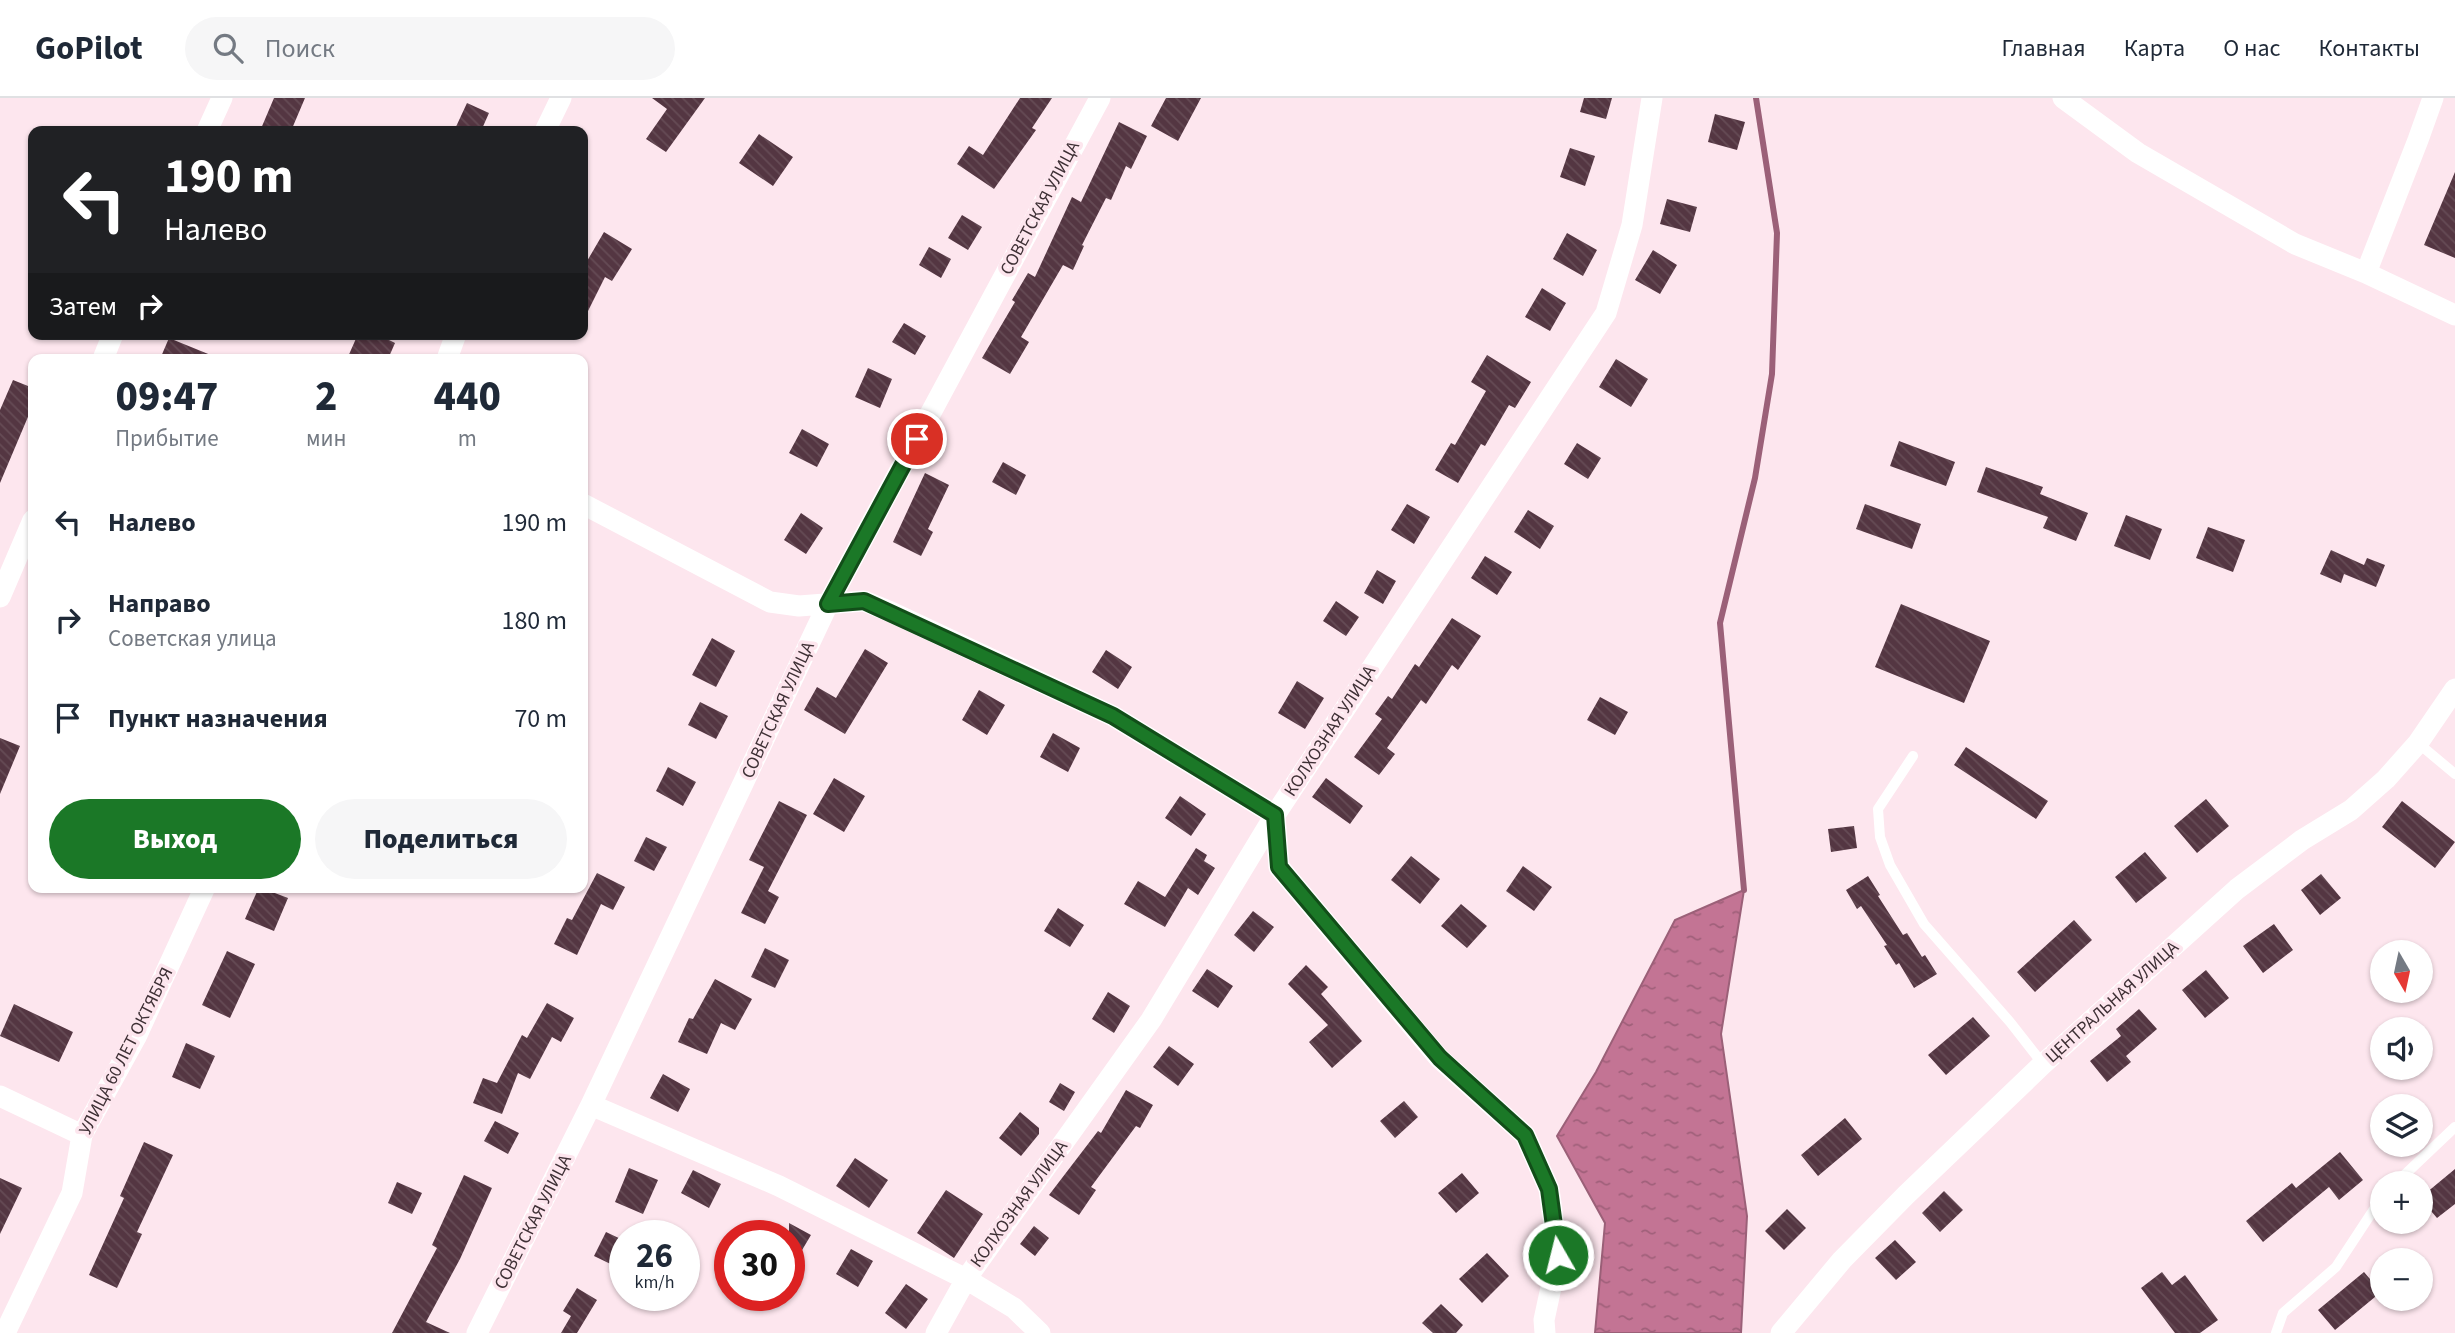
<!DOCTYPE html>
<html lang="ru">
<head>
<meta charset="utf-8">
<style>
  body { margin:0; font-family:"Source Sans 3",sans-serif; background:#f6f6f7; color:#1f2937; height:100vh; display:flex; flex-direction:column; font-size:26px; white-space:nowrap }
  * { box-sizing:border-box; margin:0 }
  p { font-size:23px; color:#747a83 }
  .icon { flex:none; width:38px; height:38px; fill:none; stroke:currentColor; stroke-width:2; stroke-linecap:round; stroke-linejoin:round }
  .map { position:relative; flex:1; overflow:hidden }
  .details { position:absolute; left:28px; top:256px; width:560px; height:539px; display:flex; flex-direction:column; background:#fff; border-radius:14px; box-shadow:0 2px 5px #0004 }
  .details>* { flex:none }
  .banner { position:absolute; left:28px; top:28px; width:560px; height:214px; border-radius:14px; box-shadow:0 2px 5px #0004; background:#202124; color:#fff; overflow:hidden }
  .needle { width:46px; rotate:171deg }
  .buttons { position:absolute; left:2370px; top:842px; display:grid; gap:14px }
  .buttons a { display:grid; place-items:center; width:63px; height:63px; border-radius:50%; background:#fff; box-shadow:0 2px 5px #0004; font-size:35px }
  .speed { position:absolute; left:609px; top:1122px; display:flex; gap:14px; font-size:35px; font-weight:700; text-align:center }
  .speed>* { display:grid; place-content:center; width:91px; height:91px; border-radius:50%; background:#fff; box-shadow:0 2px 5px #0004; line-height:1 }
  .speed small { font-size:18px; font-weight:400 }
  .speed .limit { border:10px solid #d22; background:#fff; color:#111 }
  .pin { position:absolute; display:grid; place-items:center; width:60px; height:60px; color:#fff; margin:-30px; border:4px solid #fff; border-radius:50%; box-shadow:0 2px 7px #0007 }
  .me { position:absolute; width:77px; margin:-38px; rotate:352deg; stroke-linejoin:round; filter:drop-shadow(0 0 5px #0008) }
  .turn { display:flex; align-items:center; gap:24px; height:147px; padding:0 21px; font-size:32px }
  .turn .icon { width:91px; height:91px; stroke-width:2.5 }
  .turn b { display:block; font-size:49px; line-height:60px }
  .then { display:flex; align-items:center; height:66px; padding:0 21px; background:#0003; gap:14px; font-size:26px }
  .eta { display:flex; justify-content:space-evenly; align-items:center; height:119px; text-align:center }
  .eta b { font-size:42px; font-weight:800; line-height:49px }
  .cta { display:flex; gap:14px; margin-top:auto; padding:14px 21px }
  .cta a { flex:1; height:80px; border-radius:42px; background:#1b7827; color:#fff; font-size:28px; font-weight:800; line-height:80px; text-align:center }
  .cta a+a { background:#f6f6f7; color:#1f2937 }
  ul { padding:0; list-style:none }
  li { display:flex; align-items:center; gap:21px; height:98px; padding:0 21px }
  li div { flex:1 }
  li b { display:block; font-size:26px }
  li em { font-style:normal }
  header { display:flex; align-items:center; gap:42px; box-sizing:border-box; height:98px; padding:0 35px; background:#fff; border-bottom:2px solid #e0e1e3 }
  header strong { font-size:33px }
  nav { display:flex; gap:38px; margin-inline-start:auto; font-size:24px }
  .search { width:490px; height:63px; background:#f6f6f7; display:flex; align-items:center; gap:18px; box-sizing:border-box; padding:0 24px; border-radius:38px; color:#747a83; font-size:26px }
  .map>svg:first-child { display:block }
</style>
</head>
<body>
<header>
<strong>GoPilot</strong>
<div class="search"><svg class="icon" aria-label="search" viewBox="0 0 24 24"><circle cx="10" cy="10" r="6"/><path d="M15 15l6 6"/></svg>Поиск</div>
<nav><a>Главная</a><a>Карта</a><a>О нас</a><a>Контакты</a></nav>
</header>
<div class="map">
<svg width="2455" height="1235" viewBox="0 0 2455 1235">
  <defs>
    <pattern id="water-ripples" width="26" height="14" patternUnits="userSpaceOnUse" patternTransform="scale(1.75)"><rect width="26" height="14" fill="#c37494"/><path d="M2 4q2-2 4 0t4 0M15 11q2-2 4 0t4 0" fill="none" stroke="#a0607a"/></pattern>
    <pattern id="building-back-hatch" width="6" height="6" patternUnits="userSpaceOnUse" patternTransform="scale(1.75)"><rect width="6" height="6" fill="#543642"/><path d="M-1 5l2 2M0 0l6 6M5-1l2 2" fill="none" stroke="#654b55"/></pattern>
  </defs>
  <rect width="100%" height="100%" fill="#fde6ee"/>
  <path fill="url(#water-ripples)" stroke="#9b6078" stroke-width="2" d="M1744 792 1721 936 1747 1118 1741 1235H1595L1605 1125 1557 1038 1596 974 1675 822Z"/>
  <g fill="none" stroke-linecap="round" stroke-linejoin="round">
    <path stroke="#9b6078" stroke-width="6" d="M1744 792 1720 525 1755 380 1772 276 1777 135 1756 0"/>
  </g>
  <path fill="url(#building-back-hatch)" d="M274 0H305L291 33H260Z
    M652 0H705L666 54 646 41 667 11Z
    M1020 0H1052L1032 30 1036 32 994 91 957 66 969 48 983 57Z
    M1166 0H1201L1178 43 1151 28Z
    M1584 0H1612L1606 21 1580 14Z
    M467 5 489 15 481 33H454Z
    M1715 16 1745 24 1737 52 1708 44Z
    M1119 24 1147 38 1131 71 1126 68 1111 102 1106 100 1082 147 1084 148 1073 172 1063 167 1021 239 1029 244 1010 276 982 260 1015 204 1012 202 1028 175 1035 179 1072 99 1081 104Z
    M759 36 793 59 773 88 739 65Z
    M1570 50 1595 58 1585 88 1560 79Z
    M2455 74V160L2424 147Z
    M1667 101 1697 109 1690 134 1660 126Z
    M962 117 982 129 968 152 948 140Z
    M604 134 632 151 612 183 605 179 583 223V170Z
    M1567 135 1597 152 1583 178 1553 161Z
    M929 149 951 161 941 180 919 167Z
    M1653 152 1677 167 1660 196 1635 182Z
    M1542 190 1566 205 1550 233 1525 219Z
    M904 225 926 238 915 257 892 244Z
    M358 236H377L395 245 388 261H347Z
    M169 240 218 260V261H160Z
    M1487 257 1531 284 1515 310 1509 307 1485 348 1481 346 1458 385 1435 372 1451 345 1455 347 1486 293 1471 284Z
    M1616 261 1648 281 1631 309 1599 289Z
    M868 270 892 281 880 310 855 299Z
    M13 282 33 290V307L0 385V312Z
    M802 331 829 346 817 369 789 355Z
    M1899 343 1955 364 1946 388 1890 368Z
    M1577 345 1601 360 1588 381 1564 366Z
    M1003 364 1026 377 1016 397 992 384Z
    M1986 369 2043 389 2040 396 2088 415 2076 443 2043 430 2048 419 1977 394Z
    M925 375 949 387 928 431 933 434 921 458 893 444Z
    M1407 406 1430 419 1414 446 1391 432Z
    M1865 406 1921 426 1912 451 1856 431Z
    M1528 412 1554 428 1540 451 1514 434Z
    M801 415 823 430 806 456 784 442Z
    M2126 417 2162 431 2150 462 2114 448Z
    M2208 429 2245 442 2233 474 2196 460Z
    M2331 452 2364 467 2367 460 2385 467 2376 489 2344 476 2341 485 2320 476Z
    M1485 458 1512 474 1497 497 1471 480Z
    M1377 472 1396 483 1383 506 1364 495Z
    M1336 503 1359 519 1346 538 1323 523Z
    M1901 506 1990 543 1964 605 1875 569Z
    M1452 520 1481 538 1458 572 1452 567 1426 606 1421 602 1387 650 1395 656 1379 677 1354 659 1382 621 1375 616 1388 598 1392 601 1415 566 1419 569Z
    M712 540 735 553 716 589 692 577Z
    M865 551 888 565 845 636 804 612 817 589 836 600Z
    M1106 552 1132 569 1118 591 1092 574Z
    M1297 583 1324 600 1305 631 1278 615Z
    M979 592 1005 607 987 637 962 622Z
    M1600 599 1628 614 1615 637 1587 622Z
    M700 604 728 618 716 641 688 627Z
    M1053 635 1080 650 1068 674 1040 659Z
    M0 640 20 648 0 696Z
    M1966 649 2048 703 2036 721 1954 667Z
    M668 669 696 684 683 708 656 693Z
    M834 680 865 698 844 734 813 716Z
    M1326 680 1363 708 1350 726 1312 699Z
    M1180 698 1206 716 1191 738 1165 720Z
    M2206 701 2229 728 2197 755 2174 728Z
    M779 703 807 717 768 793 779 799 765 826 741 815 764 769 749 762Z
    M2402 703 2455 744 2435 770 2382 729Z
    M1854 728 1857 750 1831 754 1828 731Z
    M646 739 667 749 654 773 634 763Z
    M1196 750 1207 757 1204 763 1215 770 1198 797 1188 790 1165 829 1124 806 1138 783 1165 799Z
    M2145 754 2167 780 2136 805 2115 779Z
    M1411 758 1440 781 1420 806 1391 782Z
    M1523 768 1552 789 1534 813 1506 793Z
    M597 775 625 789 613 812 601 806 577 857 554 846 567 820 572 822Z
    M2321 776 2341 800 2320 817 2301 792Z
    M1868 778 1880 797 1878 798 1903 837 1907 835 1922 859 1925 857 1937 876 1914 890 1899 865 1896 867 1884 848 1887 847 1861 808 1857 811 1846 792Z
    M259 789 288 800 274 833 245 821Z
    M1461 806 1487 828 1467 850 1441 828Z
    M1058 810 1084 827 1070 849 1044 833Z
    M1253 813 1274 829 1254 854 1234 837Z
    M2074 822 2092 842 2035 894 2017 874Z
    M2274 826 2293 852 2263 875 2243 848Z
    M765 850 789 862 775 890 751 879Z
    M227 853 255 866 230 920 202 907Z
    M1306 867 1328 889 1321 896 1362 943 1332 970 1309 944 1328 927 1288 886Z
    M1207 871 1233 888 1218 910 1192 893Z
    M2206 872 2229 900 2205 920 2182 892Z
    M715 881 752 901 735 932 721 925 707 956 678 944 689 920 693 921Z
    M1108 894 1130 908 1114 935 1092 921Z
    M547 905 574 920 561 944 552 939 530 981 518 975 502 1016 473 1005 483 980 497 985 522 937 527 940Z
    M14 906 73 934 59 964 0 938Z
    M2139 911 2157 931 2126 958 2131 964 2107 984 2090 963 2121 938 2116 931Z
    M1973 919 1990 938 1946 977 1928 957Z
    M186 945 215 958 200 991 172 979Z
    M1169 948 1194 966 1178 988 1153 969Z
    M663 976 690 991 678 1014 650 1000Z
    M1060 985 1075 994 1064 1013 1049 1004Z
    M1126 992 1153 1007 1140 1030 1136 1028 1091 1089 1096 1092 1079 1117 1049 1097 1098 1033 1101 1035Z
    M1404 1003 1418 1019 1395 1040 1380 1023Z
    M1020 1014 1039 1030V1036L1021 1058 999 1040Z
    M1845 1020 1862 1041 1818 1078 1801 1057Z
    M495 1023 519 1035 508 1056 484 1043Z
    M144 1044 173 1057 137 1134 142 1136 117 1190 89 1177 124 1100 120 1098Z
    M2340 1054 2363 1082 2339 1102 2329 1089 2263 1144 2246 1123 2292 1085 2296 1090Z
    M855 1060 888 1082 869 1110 836 1088Z
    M629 1070 658 1082 643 1116 615 1104Z
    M2455 1071V1106L2437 1120 2420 1100Z
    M693 1072 721 1086 709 1110 681 1095Z
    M1462 1075 1479 1095 1456 1115 1438 1095Z
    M464 1077 492 1090 460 1161 426 1224 450 1235H392L437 1150 432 1147Z
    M0 1080 22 1090 0 1136Z
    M397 1084 422 1095 412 1116 388 1105Z
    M946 1092 983 1116 954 1160 917 1135Z
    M1944 1093 1963 1112 1940 1134 1922 1115Z
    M1787 1111 1806 1130 1784 1152 1765 1133Z
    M789 1125 811 1137 789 1174Z
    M1034 1128 1049 1140 1035 1158 1020 1146Z
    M606 1134 625 1143V1173L594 1158Z
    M1895 1142 1916 1164 1896 1182 1875 1160Z
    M851 1151 873 1163 858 1189 836 1176Z
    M1487 1155 1509 1178 1482 1205 1459 1181Z
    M2162 1174 2172 1187 2185 1177 2218 1222 2200 1235H2175L2141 1190Z
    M2364 1174 2381 1194 2335 1232 2318 1212Z
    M906 1186 928 1201 906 1231 885 1215Z
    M577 1190 597 1202 577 1235H561L571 1218 563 1213Z
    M1441 1206 1463 1227 1456 1235H1433L1422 1225Z"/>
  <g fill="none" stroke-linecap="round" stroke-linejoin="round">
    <path stroke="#fff" stroke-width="10" d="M2418 645 2455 676
      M1913 658 1878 711 1880 739 1890 767 1924 826 2010 924 2043 966
      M2396 1085 2455 1029
      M2276 1235 2283 1215 2336 1169 2382 1099"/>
    <path stroke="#fff" stroke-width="21" d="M2063 0 2138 55 2295 146 2366 175 2455 217
      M207 33 222 0
      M545 33 561 0
      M2366 175 2418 42 2433 0
      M103 261 113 236
      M447 261 456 236
      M583 406 770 504 799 508 864 503 891 514 1113 618 1275 717 1279 769 1439 960 1525 1037 1549 1091 1558 1157 1544 1222 1545 1235
      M0 499 33 422
      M0 998 82 1037
      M591 1007 779 1088 966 1181 1014 1210 1040 1235
      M5 1235 72 1095 82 1037 136 939 205 789
      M477 1235 591 1007 828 506 1100 0
      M936 1235 966 1181 1151 922 1275 717 1606 215 1632 127 1652 0
      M1781 1235 1842 1162 1906 1097 2043 966 2237 791 2302 742 2351 712 2386 681 2418 645 2455 591"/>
  </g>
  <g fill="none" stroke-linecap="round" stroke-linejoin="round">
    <defs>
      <path id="route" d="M917 341 828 506 864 503 1113 618 1275 717 1279 769 1440 960 1525 1037 1549 1091 1558 1157"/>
    </defs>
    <use href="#route" stroke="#124e19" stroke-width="18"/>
    <use href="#route" stroke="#1b7827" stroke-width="12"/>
  </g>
  <g text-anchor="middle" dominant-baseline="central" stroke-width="7" stroke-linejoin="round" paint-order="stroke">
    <g font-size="18" fill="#3e3035" stroke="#fde6ee">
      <text transform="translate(1040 110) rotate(-62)">СОВЕТСКАЯ УЛИЦА</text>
      <text transform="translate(778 612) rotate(-65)">СОВЕТСКАЯ УЛИЦА</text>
      <text transform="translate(1330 633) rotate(-57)">КОЛХОЗНАЯ УЛИЦА</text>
      <text transform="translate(2112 904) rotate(-42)">ЦЕНТРАЛЬНАЯ УЛИЦА</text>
      <text transform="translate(126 953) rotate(-63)">УЛИЦА 60 ЛЕТ ОКТЯБРЯ</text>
      <text transform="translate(1019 1106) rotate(-54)">КОЛХОЗНАЯ УЛИЦА</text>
      <text transform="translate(533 1124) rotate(-63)">СОВЕТСКАЯ УЛИЦА</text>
    </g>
  </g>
</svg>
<div class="buttons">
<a><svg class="needle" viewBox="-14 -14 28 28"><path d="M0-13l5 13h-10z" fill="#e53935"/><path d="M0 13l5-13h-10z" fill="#747a83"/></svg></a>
<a><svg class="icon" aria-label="sound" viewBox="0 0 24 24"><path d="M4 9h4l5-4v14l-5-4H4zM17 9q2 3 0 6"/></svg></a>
<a><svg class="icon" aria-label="layers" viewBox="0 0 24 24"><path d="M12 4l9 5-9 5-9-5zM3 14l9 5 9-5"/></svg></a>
<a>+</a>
<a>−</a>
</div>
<div class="speed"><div>26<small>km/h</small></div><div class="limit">30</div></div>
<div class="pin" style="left:917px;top:341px;background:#d93025"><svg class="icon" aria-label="arrive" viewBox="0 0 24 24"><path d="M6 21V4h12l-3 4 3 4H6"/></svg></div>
<svg class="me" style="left:1558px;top:1157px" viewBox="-20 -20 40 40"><circle r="17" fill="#1b7827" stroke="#fff" stroke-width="3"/><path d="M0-11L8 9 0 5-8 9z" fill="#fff"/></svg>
<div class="banner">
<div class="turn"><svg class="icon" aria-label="left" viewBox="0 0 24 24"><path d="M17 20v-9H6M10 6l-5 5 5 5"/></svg><div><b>190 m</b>Налево</div></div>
<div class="then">Затем<svg class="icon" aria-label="right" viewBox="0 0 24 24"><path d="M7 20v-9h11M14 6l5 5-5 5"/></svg></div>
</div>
<section class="details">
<div class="eta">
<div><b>09:47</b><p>Прибытие</p></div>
<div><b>2</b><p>мин</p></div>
<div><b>440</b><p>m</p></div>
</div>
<ul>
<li><svg class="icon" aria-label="left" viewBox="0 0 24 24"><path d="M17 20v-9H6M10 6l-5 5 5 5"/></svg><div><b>Налево</b></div><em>190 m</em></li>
<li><svg class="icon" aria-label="right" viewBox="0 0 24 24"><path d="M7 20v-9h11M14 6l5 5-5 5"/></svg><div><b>Направо</b><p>Советская улица</p></div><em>180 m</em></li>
<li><svg class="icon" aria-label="arrive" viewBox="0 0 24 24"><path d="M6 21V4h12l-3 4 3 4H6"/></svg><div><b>Пункт назначения</b></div><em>70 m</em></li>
</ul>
<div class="cta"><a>Выход</a><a>Поделиться</a></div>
</section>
</div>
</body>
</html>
